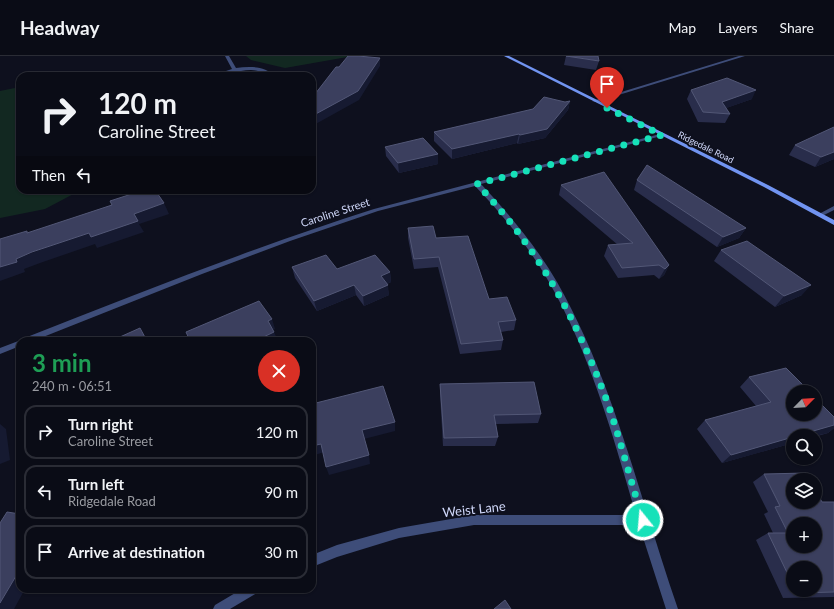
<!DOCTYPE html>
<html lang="en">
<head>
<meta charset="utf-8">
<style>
  body { margin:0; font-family:Lato,sans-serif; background:#181a23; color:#f1f3f6; height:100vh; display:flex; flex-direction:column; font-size:15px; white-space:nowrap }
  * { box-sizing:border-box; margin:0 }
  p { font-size:13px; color:#999ba1 }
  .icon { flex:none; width:22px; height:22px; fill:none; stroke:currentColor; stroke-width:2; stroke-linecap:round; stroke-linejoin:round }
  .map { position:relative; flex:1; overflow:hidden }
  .details { position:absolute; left:16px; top:281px; width:300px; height:256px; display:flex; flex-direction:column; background:#0a0c16; border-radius:12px; box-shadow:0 1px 3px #0004,0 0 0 1px #2a2c35 }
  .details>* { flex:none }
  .hud { position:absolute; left:16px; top:16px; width:300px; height:122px; border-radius:12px; box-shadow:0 1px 3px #0004,0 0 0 1px #2a2c35; background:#0a0c16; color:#f1f3f6; overflow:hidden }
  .needle { width:26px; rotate:66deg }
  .fabs { position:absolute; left:786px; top:329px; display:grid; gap:8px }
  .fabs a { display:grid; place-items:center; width:36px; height:36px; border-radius:50%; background:#0a0c16; box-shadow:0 1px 3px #0004,0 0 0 1px #2a2c35; font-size:20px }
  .pin { position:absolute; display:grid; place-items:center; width:34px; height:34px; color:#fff; margin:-41px -17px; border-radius:50% 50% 50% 0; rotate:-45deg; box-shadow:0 0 4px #0007 }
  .pin .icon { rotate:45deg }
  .me { position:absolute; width:44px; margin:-22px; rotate:343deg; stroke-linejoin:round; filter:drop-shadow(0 0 3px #0008) }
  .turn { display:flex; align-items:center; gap:14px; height:84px; padding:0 16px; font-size:18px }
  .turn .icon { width:52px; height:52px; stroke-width:2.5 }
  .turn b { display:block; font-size:28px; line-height:34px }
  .then { display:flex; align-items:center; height:38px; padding:0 16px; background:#0003; gap:8px; font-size:15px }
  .round { display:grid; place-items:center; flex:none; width:42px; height:42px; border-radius:21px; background:#181a23 }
  .headline { display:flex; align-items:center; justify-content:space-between; height:68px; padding:0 16px }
  h1 { font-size:24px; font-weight:700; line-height:30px; color:#1e9e55 }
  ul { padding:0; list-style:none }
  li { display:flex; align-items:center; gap:12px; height:54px; margin:0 8px 6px; padding:0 8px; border:2px solid #2a2c35; border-radius:12px }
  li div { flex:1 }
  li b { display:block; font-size:15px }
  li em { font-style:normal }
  header { display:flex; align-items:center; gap:24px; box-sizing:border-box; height:56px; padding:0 20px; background:#0a0c16; border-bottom:1px solid #2a2c35 }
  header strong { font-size:19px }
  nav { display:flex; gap:22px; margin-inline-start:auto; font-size:14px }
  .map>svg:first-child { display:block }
</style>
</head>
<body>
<header>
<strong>Headway</strong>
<nav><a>Map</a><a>Layers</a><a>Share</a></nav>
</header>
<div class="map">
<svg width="834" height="553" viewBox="0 0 834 553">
  <rect width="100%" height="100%" fill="#0e101e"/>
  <path fill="#122821" d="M246 0H353L285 12 251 4Z
    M20 31V134H81L45 153 0 162V35Z"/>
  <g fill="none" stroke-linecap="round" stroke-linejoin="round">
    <path fill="#3e4d79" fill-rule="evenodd" d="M225 0H229L236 12C250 10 265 10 275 20 267 20 261 14 251 14 237 14 226 20 214 20L220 17 232 13Z
      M739 0H745L596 46 592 45Z
      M660 78 665 79 481 128C509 158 536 190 557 226 615 328 640 444 678 553H666L639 469H474L399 482 337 501 312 511V499L337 489 399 472 474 459H636C613 379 590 298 549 226 529 191 503 159 475 130L378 155 290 185 202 218 33 285H20V290L0 298V292L21 284 22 283C139 237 255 191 374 153Z
      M834 150V154L822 160H818L817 159Z
      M242 533H259L257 537 230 553H213L215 549Z"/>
    <path fill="#7194f1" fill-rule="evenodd" d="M504 0H509L768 129 834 164V169L764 131Z"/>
  </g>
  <path fill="#292d4b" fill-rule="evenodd" d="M566 0 599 5 596 14 564 9Z
    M691 34 752 43 726 52 730 58 725 67 698 66 687 43Z
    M570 45 568 54 545 82 518 88 517 87 452 103 434 85V76Z
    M795 89 834 103 815 111 789 99Z
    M385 91 438 98V108L399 117 386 100Z
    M637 124 746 172 739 182 717 191 634 134Z
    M561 129 669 209 664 219 659 223 654 219 618 222 604 200 608 189H618L559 139Z
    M408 172 436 182 489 243 516 264 514 274 501 276 503 284 501 294 460 298 438 211 414 213 408 182Z
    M721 194 802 239 775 251 714 205Z
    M292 211 390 216 391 226 387 228 389 239 364 250 356 239 317 255 295 222Z
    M749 321 834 361V372L828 377 722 407 697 373 705 364 756 350 740 331Z
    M440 328 541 358 538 367 496 368 498 381 495 390H443L440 338Z
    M764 418 822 446H834V541L783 542 756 484 768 477H773L764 458 768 456 753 426ZM793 512 815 534H793Z"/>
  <path fill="#161a31" d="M380 2V10L359 44 312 70V60Z
    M756 34 752 43 718 55 722 46Z
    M570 45 568 54 545 82 518 88 520 79Z
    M519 78 517 87 452 103V93Z
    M834 96V103L815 111 821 101Z
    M438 98V108L399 117 398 107Z
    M164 147 169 158 139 168 144 176 97 192 95 188 40 207 24 213 25 216 0 225V211L16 203 134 158Z
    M746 172 739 182 717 191 723 181Z
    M669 209 664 219 659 223 665 213Z
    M390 216 391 226 382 230 381 220Z
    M354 229 356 239 317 255 314 245Z
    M388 229 389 239 364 250 363 240Z
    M811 229 802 239 775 251 784 240Z
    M272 263 275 273 271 275 268 265Z
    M274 276 278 285H255Z
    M234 282 236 285H228Z
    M395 366V375L364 383 362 374Z
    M0 368 6 373 10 404 0 408Z
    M834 369V372L828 377 815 380H796Z
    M793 381V387L722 407 731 399Z
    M321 388 324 396 312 400V390Z
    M369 399 370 408 329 419 326 411Z
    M16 520 20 522V533H25L14 553H0V547Z"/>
  <path fill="#3b3f5e" stroke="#525776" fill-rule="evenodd" d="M348 0H358L380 2 358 35 312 60V42L336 11H339Z
    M566 0H598L599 5Z
    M727 22 756 34 722 46 730 58 703 56 691 34Z
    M544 41 565 46 570 45 547 73 520 79 519 78 452 93 434 76 533 53Z
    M834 71V96L821 101 795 89Z
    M423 82 438 98 398 107 385 91Z
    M647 109 746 172 723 181 637 124Z
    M604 116 669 209 665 213 659 209 622 212 608 189 633 187 561 129Z
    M144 134H155L164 147 134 158 138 165 91 181 89 177 32 196 16 203 17 206 0 211V183L27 175V177L112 149 110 145Z
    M433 170 436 182 468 180 489 243 507 241 516 264 498 266 503 284 461 288 439 201 414 203 408 172Z
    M747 185 811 229 784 240 721 194Z
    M326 199 337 213 375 199 390 216 381 220 388 229 363 240 354 229 314 245 292 211Z
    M259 245 272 263 268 265 274 276 255 285H236L234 282 228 285H190L186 276Z
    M140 272 147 285H111Z
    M786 312 810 336H793V358H815V342L834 361V369L796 380H793V381L731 399 705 364 771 346 749 321Z
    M534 326 541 358 494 359 498 381 444 382 440 328Z
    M383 330 395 366 362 374 369 399 326 411 321 388 312 390V348Z
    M806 417 810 424H793V446H815V433L822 446H834V536L797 537 795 534H815V512H793V529L768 477H788L775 451 780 450 764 418ZM793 468H815V490H793Z
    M7 456 20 458V520H16L0 547V467Z
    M505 544 511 553H494Z"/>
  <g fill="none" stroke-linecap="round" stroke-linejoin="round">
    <path stroke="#16e1b9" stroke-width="7" stroke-dasharray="0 12.6" d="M607 52 662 79 477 128C539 193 577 264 608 348 621 386 631 426 643 464"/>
  </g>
  <g text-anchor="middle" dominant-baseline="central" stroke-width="4" stroke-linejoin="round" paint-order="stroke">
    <g font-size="9" fill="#d0d8fa" stroke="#0e101e">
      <text transform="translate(706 91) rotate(26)">Ridgedale Road</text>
    </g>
    <g font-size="11" fill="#d0d8fa" stroke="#0e101e">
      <text transform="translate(335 156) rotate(-18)">Caroline Street</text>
    </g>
    <g font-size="13" fill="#d0d8fa" stroke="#0e101e">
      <text transform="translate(474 453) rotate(-6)">Weist Lane</text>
    </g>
  </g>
</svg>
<div class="fabs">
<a><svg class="needle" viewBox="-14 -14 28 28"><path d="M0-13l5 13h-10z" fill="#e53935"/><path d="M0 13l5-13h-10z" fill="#999ba1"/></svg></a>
<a><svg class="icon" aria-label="search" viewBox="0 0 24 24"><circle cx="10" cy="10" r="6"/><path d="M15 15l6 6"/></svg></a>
<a><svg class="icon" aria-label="layers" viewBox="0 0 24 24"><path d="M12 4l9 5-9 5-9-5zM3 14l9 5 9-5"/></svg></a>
<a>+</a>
<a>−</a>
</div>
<div class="pin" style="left:607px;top:52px;background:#d93025"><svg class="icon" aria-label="arrive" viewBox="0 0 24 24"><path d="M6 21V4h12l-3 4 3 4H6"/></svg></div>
<svg class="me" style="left:643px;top:464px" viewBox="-20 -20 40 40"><circle r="17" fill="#16e1b9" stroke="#fff" stroke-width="3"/><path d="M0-11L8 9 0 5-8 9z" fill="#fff"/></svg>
<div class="hud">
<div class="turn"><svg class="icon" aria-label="right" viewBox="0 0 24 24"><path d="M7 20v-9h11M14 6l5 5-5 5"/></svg><div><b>120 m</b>Caroline Street</div></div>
<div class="then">Then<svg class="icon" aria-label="left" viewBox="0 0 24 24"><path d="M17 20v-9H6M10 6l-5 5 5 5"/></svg></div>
</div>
<section class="details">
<div class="headline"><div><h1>3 min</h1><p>240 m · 06:51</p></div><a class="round" style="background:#d93025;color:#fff"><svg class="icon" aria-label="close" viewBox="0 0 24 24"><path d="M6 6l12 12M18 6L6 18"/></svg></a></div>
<ul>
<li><svg class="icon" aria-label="right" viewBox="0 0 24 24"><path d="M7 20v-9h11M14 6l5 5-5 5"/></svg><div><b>Turn right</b><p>Caroline Street</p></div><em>120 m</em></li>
<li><svg class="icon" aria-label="left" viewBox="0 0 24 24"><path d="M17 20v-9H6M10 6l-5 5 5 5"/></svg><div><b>Turn left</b><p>Ridgedale Road</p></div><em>90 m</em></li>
<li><svg class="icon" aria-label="arrive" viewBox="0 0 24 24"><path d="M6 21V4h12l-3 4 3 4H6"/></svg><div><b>Arrive at destination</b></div><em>30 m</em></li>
</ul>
</section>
</div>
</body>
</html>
